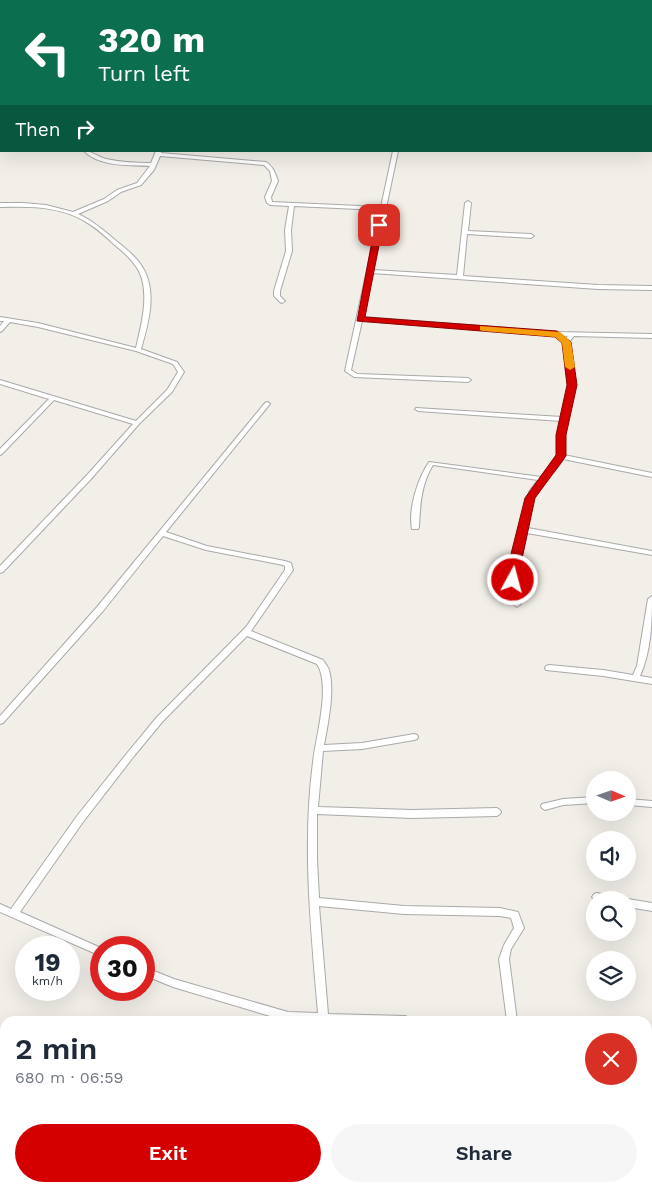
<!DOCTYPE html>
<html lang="en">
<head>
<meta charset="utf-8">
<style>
  body { margin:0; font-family:"Work Sans",sans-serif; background:#f6f6f7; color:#1f2937; height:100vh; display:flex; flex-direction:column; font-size:19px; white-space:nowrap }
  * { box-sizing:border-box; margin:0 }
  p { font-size:16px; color:#747a83 }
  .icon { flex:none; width:28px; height:28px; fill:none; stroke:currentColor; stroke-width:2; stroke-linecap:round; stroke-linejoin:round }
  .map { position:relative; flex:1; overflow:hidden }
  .panel { position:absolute; left:0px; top:1016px; width:652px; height:176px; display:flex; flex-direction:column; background:#fff; border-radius:15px 15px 0 0; box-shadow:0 5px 20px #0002 }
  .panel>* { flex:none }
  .guide { position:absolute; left:0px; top:0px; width:652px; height:152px; box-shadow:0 5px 20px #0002; background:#0b6e4f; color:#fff; overflow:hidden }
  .needle { width:32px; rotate:92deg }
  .controls { position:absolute; left:586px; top:771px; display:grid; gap:10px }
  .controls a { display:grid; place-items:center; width:50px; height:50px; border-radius:50%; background:#fff; box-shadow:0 5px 20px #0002; font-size:25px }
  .speed { position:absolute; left:15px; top:936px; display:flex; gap:10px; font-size:25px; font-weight:700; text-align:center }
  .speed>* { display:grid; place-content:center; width:65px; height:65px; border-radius:50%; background:#fff; box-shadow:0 5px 20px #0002; line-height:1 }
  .speed small { font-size:12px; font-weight:400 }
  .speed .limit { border:8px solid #d22; background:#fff; color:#111 }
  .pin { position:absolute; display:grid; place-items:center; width:42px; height:42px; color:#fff; margin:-21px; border-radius:10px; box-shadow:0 2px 8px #0006 }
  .me { position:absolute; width:55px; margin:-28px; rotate:7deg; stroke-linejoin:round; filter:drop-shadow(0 0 4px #0008) }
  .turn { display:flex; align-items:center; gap:18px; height:105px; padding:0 15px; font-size:22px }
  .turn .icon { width:65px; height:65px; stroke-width:2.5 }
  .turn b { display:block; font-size:35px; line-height:42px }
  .then { display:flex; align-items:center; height:48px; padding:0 15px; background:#0003; gap:10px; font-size:19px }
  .round { display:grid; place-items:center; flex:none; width:52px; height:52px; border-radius:26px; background:#f6f6f7 }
  .headline { display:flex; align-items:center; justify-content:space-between; height:85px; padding:0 15px }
  h1 { font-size:30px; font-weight:600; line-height:38px }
  .primary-button { display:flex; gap:10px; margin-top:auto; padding:10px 15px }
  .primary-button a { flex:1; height:58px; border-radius:30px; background:#d40000; color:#fff; font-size:20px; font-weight:600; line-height:58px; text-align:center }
  .primary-button a+a { background:#f6f6f7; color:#1f2937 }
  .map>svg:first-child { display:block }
</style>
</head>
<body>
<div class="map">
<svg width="652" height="1192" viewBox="0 0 652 1192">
  <rect width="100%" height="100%" fill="#f2efe9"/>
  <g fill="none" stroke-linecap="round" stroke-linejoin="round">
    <defs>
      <path id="minor" d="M309 0H318L316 1H308Z
        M405 0H409V1H405Z
        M474 0H478V1H474Z
        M544 0H548V1H544Z
        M651 35H652V37H651Z
        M0 62H1V64H0Z
        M651 75H652V77H651Z
        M0 110H1V112H0Z
        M651 143H652V145H651Z
        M84 151C92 151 98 157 106 159 121 162 136 163 151 163L156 151H161V153L266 162C273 166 275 173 278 181L271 197 272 202 381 207 393 151H398L373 270 457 275 465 203 468 201 471 203 468 231 531 234 534 236 531 238 467 234 463 276 598 285 652 286V290L598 289 372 273 363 317 557 332 652 334V338L574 336 569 342 575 385 564 435V455L652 473V477L563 459C558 470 548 476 540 486 531 498 530 514 528 528L652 551V555L527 533C521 562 514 574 521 604L517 607 513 604 511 592 510 574 526 501 530 490 538 480 433 465C421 484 420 506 419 527L418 529H412C408 509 418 478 429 462L541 477 552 466 558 456V435L561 421 418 411 415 409 416 408 562 417 569 385 563 342 568 336 362 321 351 370 357 374 468 378 471 380 468 382 354 377 345 371 380 210 294 206 291 230 292 251 280 291V296L285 301 282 303 280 302 274 296V291L286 251 285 230 289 206 270 205 267 203 265 197 272 181 270 171 264 165 160 156 154 170 141 185 121 192 108 201 78 214C92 220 103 230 115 240 126 249 138 258 144 270 157 294 148 325 141 349L177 362 184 372 172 392 139 424 91 479 3 572 0 573V566L87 475 133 424 54 400 2 454 0 455V449L49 399 0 384V380L136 421 167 390 178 372 173 364 136 351 38 327 10 322 2 331 0 332V326L4 321H0V317L38 323 136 348C141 326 148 301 142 279 138 265 127 255 116 246 107 238 97 228 86 222 61 206 29 206 0 207V203H23L46 205 73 212 104 199 117 190 137 183 150 166C129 165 100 167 84 151Z
        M267 402 269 403 270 404 269 405 166 532 207 546 285 561 291 563 293 570 251 631 323 660C325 663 328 667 329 670 335 691 328 723 324 745L362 743 414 734 417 735 418 737 417 739 414 740 362 749 323 751 318 807 412 810 497 808 500 810 501 812 500 814 497 816 412 818 317 814V860L319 898 404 906 500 908 518 912 524 928 511 949 509 959 517 1021H507L499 959 504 945 514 928 511 918 500 916 404 914 319 906 328 1014 405 1016 409 1018 410 1021H287L173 987 144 975V967L174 979 288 1012 318 1013C311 930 302 845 313 762 316 736 331 686 317 664L247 636 163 721 134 756 83 822 20 912 101 948V956L0 912V904L11 909 77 816 128 752 157 717 246 627 285 570V566L283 565 206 550 163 536 103 611 3 723 0 724V716L97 607 265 403Z
        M652 596C652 623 651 652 640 676L652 678V684L603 676 546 670 545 668 546 666 549 665 603 670 633 675 637 666 648 599Z
        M595 797V803L563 805 545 810 542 808 541 806 542 804 563 799Z
        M628 799 652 801V807L628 805Z
        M597 893 615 897 617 900H594L592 897 594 894Z
        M628 899 652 903V911L628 907V900H625Z
        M0 1075 5 1077V1087L0 1085Z
        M648 1083H652V1093H648Z
        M279 1188H303L306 1192H281Z
        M312 1188H322V1192H312Z
        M505 1188H515L514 1192H504Z"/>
    </defs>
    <use href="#minor" stroke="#a9a9a9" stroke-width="2"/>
    <use href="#minor" fill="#fff" fill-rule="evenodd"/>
  </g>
  <path fill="#d40000" stroke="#8a0000" d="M379 222 383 225 365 317 557 331 571 342 577 385 566 435V456L535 498 517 582H509L507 570 525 498 556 455V435L567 385 562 343 555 337 357 321 375 225Z"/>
  <path fill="#f59e0b" d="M480 326 560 332 571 342 575 367 570 370 565 367 562 343 555 337 483 331 480 330Z"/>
</svg>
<div class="controls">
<a><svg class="needle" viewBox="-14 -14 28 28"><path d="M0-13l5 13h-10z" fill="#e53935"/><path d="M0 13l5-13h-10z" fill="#747a83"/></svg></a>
<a><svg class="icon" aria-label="sound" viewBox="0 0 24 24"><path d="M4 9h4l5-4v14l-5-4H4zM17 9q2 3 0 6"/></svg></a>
<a><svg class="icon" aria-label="search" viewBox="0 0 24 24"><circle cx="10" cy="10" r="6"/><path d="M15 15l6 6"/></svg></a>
<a><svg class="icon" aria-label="layers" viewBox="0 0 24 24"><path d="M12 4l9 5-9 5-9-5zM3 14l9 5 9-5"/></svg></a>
</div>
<div class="speed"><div>19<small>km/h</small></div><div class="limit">30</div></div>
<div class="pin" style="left:379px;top:225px;background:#d93025"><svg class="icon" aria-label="arrive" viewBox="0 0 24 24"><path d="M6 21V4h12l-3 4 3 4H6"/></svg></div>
<svg class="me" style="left:513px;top:580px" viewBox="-20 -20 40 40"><circle r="17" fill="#d40000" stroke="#fff" stroke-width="3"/><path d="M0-11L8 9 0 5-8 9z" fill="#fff"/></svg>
<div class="guide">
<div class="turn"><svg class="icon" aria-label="left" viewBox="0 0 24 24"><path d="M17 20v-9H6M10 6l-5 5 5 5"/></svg><div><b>320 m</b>Turn left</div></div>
<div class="then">Then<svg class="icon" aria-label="right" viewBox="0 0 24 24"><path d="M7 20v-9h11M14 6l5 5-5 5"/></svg></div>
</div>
<section class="panel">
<div class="headline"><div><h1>2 min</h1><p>680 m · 06:59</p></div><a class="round" style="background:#d93025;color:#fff"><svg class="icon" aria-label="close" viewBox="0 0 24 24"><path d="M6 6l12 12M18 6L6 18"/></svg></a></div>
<div class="primary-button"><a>Exit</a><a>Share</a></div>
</section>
</div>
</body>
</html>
